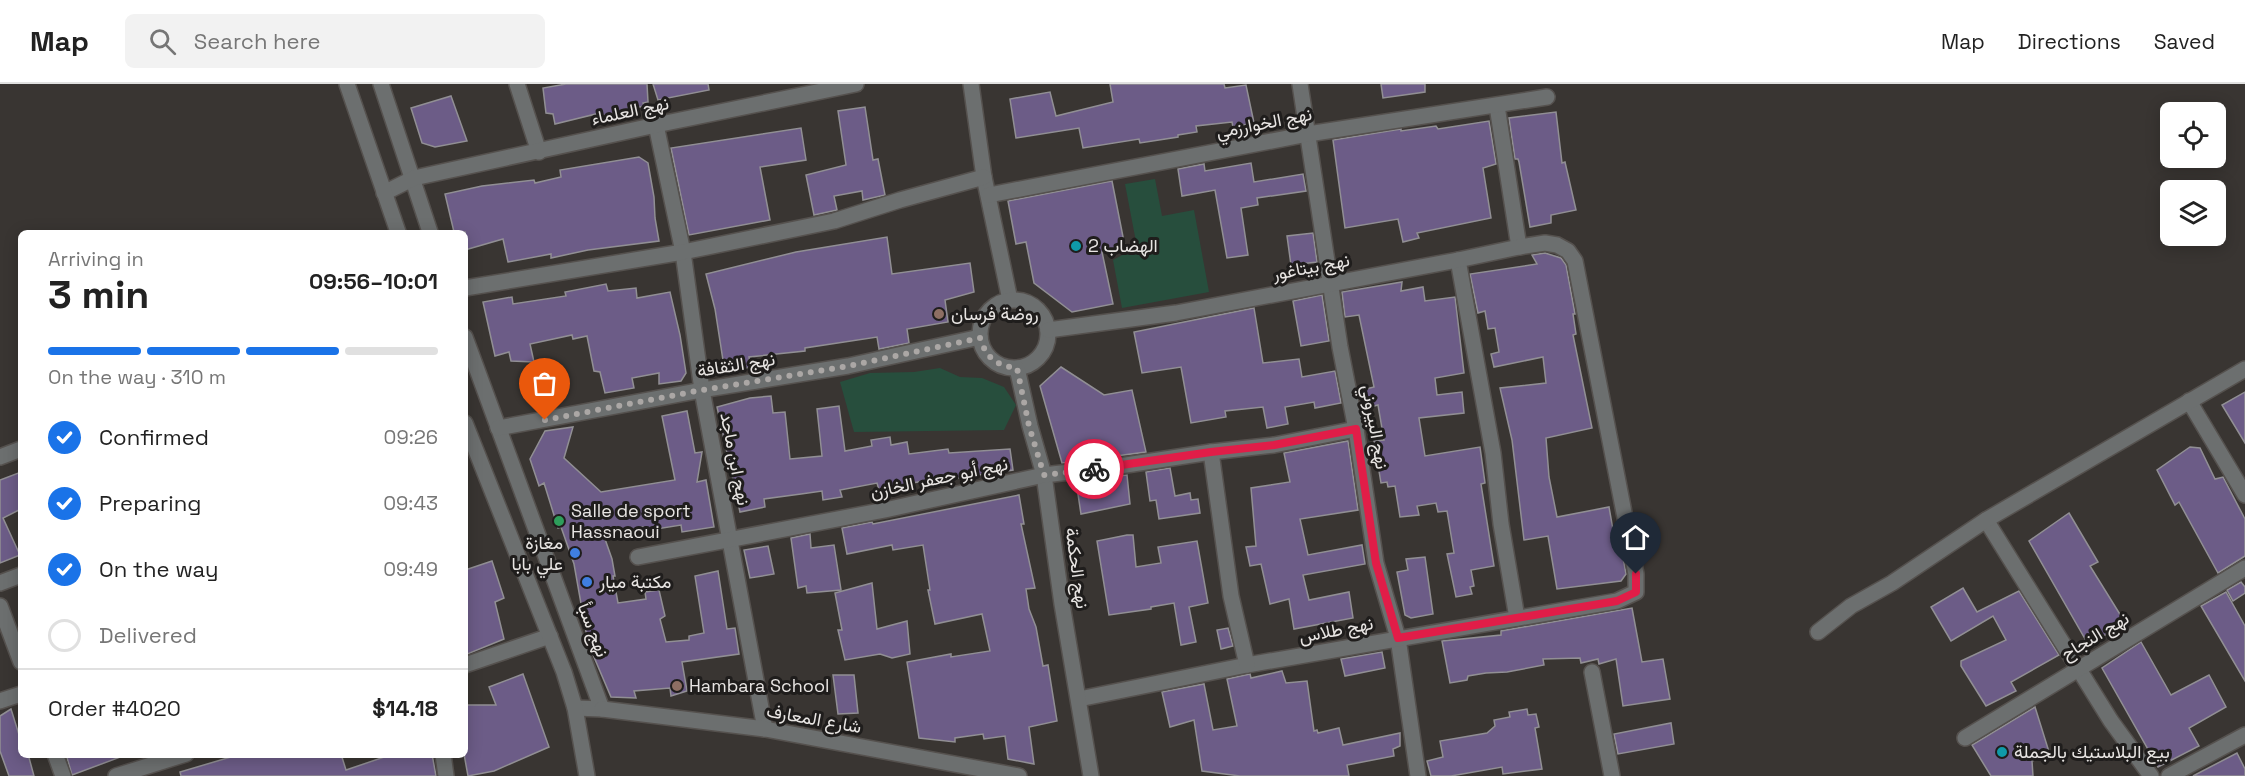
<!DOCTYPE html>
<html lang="en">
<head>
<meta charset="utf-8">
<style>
  body { margin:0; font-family:"Space Grotesk",Vazirmatn,sans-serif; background:#f2f2f2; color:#222; height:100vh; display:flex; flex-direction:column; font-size:22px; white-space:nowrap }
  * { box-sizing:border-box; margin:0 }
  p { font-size:20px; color:#767676 }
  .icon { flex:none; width:33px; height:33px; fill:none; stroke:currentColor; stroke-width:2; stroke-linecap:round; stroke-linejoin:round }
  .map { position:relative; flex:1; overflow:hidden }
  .sheet { position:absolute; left:18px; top:146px; width:450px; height:528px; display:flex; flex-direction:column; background:#fff; border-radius:9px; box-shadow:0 3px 15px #0003 }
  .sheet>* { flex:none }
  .buttons { position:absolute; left:2160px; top:18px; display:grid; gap:12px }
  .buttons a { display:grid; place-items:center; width:66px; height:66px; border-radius:9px; background:#fff; box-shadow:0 3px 15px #0003; font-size:30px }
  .pin { position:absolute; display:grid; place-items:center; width:51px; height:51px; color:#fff; margin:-62px -26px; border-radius:50% 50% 50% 0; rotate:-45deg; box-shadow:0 0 6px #0007 }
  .pin .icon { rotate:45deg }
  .courier { position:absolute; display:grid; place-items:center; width:60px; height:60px; margin:-30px; border:4px solid #e11d48; border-radius:50%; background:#fff; color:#222; box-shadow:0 2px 8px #0007 }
  .headline em { font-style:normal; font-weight:800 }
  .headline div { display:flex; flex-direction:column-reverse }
  .headline { display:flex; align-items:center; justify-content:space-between; height:102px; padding:0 30px }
  h1 { font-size:39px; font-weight:800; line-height:45px }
  .bar { display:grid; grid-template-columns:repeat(4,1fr); gap:9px 6px; align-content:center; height:72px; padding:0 30px }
  .bar i { height:8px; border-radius:4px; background:#e0e0e0 }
  .bar .current { background:#1a73e8 }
  .bar p { grid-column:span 4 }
  .line { display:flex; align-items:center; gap:15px; padding:0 30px; border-top:2px solid #e0e0e0 }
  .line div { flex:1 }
  ol { padding:0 30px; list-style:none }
  li { display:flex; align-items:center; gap:18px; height:66px }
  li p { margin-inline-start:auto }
  li .icon { padding:6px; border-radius:50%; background:#1a73e8; color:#fff; stroke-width:4 }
  li:last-child { color:#767676 }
  li i { width:33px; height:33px; border:3px solid #e0e0e0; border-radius:50% }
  header { display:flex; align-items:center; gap:36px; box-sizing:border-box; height:84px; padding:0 30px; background:#fff; border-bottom:2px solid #e0e0e0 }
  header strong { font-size:28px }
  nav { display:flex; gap:33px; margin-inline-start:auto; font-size:21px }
  .search { width:420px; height:54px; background:#f2f2f2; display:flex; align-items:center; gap:15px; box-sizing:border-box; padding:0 21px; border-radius:9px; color:#767676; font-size:22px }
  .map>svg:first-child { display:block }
</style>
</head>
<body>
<header>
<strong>Map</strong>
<div class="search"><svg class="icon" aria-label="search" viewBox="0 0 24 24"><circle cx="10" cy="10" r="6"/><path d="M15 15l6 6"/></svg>Search here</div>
<nav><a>Map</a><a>Directions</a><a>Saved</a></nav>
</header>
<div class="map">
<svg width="2245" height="692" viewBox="0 0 2245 692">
  <rect width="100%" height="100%" fill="#393532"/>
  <g fill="#274e3d">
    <path d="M 1155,95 L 1162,132 L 1194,126 L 1209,208 L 1122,224 L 1113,176 L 1137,163 L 1125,100 Z"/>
    <path d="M 940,284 L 960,293 L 982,294 L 1004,303 L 1016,321 L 1004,346 L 854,348 L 840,298 L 870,289 L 914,288 Z"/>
  </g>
  <g fill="#6c5c87" stroke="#918f94" stroke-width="1.5">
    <path d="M 566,0 L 647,0 L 648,18 L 643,19 L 644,22 L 597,33 L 596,30 L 555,40 L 553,30 L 546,29 L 543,4 Z"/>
    <path d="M 653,0 L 708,0 L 709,6 L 658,16 Z"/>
    <path d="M 1110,0 L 1224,0 L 1225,4 L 1246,1 L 1254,39 L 1233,43 L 1232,38 L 1196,42 L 1197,48 L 1178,51 L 1178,53 L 1140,59 L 1139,55 L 1083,64 L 1079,44 L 1016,54 L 1010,15 L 1050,8 L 1056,32 L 1113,18 Z"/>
    <path d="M 1381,0 L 1425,0 L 1425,8 L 1383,14 Z"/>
    <path d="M 451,12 L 467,57 L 435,63 L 422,59 L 411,24 Z"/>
    <path d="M 865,23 L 873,76 L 878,75 L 885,111 L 863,116 L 862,107 L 834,112 L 837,126 L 814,131 L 806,91 L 846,81 L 838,27 Z"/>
    <path d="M 1556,28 L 1562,79 L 1565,78 L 1576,126 L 1551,131 L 1551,139 L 1530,143 L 1519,78 L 1518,75 L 1515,75 L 1509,34 Z"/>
    <path d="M 1489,37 L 1496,80 L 1483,84 L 1491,134 L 1417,149 L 1419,154 L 1403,158 L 1398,135 L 1345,144 L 1333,56 L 1401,45 L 1401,47 L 1436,42 L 1438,45 Z"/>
    <path d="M 801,44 L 806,76 L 760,83 L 770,136 L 689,151 L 671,64 Z"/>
    <path d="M 639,73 L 648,79 L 654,113 L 655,134 L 659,157 L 588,166 L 551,174 L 551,170 L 508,178 L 503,155 L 465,166 L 465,148 L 454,148 L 445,110 L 482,102 L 534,96 L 535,99 L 561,93 L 560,86 Z"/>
    <path d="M 1251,79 L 1254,98 L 1303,90 L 1306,107 L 1257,114 L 1258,121 L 1241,124 L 1248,171 L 1227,174 L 1215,106 L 1182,112 L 1178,85 L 1204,80 L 1205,87 Z"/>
    <path d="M 1112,97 L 1125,163 L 1102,168 L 1113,220 L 1072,228 L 1034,199 L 1026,158 L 1016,160 L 1008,117 Z"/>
    <path d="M 1313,149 L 1317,178 L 1291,181 L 1287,152 Z"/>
    <path d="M 887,153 L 892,190 L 970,179 L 974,208 L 945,216 L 948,238 L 907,245 L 909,259 L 879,265 L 877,253 L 805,264 L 805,267 L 749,273 L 751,283 L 725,289 L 715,225 L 706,190 L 796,168 Z"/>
    <path d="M 1545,169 L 1561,174 L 1566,181 L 1575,230 L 1573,230 L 1576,250 L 1573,251 L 1592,344 L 1546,354 L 1549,393 L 1557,433 L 1609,423 L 1615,457 L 1620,457 L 1626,490 L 1621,497 L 1557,505 L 1548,452 L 1524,456 L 1512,356 L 1500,304 L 1546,299 L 1543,273 L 1494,283 L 1491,270 L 1499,268 L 1495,244 L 1488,245 L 1485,227 L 1478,229 L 1470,190 L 1537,180 L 1532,171 Z"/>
    <path d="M 1402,198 L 1401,207 L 1423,203 L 1425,217 L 1455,213 L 1464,289 L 1435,294 L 1437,311 L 1462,308 L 1464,329 L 1419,334 L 1425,372 L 1480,363 L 1485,399 L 1481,400 L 1494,482 L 1471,486 L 1474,502 L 1470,503 L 1472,510 L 1456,513 L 1447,470 L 1454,469 L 1447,427 L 1438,428 L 1436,419 L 1417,422 L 1419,431 L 1400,433 L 1395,402 L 1388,403 L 1387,398 L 1381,399 L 1374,357 L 1384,356 L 1378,321 L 1367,324 L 1362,306 L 1374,303 L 1359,231 L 1345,233 L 1342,208 Z"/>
    <path d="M 606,200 L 608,207 L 636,204 L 637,214 L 670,208 L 680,251 L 686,289 L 681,297 L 659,300 L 659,289 L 632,294 L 634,304 L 605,309 L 600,288 L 594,287 L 587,252 L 573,255 L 572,251 L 530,260 L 534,278 L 511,277 L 509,268 L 495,272 L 483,218 L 512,213 L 513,220 L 566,212 L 565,208 Z"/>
    <path d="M 1322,211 L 1329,257 L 1301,262 L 1293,217 Z"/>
    <path d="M 1254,224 L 1263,279 L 1299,275 L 1302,293 L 1335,287 L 1341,319 L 1315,324 L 1314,318 L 1285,323 L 1288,340 L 1267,344 L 1263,323 L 1225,327 L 1226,333 L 1191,339 L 1181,283 L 1142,289 L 1134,248 Z"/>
    <path d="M 1061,283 L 1104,311 L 1132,306 L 1146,368 L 1062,379 L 1040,302 Z"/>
    <path d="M 2245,308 L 2245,359 L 2222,321 Z"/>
    <path d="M 771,312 L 773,329 L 785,328 L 790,375 L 822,372 L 817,325 L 839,322 L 845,367 L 872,362 L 871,356 L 890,353 L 891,361 L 907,358 L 909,370 L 948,365 L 949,369 L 1010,365 L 1013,386 L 923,399 L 923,397 L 879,406 L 877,399 L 840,406 L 842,413 L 823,416 L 822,407 L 801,410 L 764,415 L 765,423 L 740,428 L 717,323 L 750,314 Z"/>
    <path d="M 687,327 L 695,369 L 702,368 L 697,398 L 706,396 L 714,443 L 682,448 L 681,441 L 644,447 L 643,443 L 616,449 L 605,455 L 612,475 L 615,492 L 613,492 L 618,519 L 646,515 L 645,508 L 659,506 L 665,532 L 660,535 L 666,558 L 689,556 L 689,552 L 704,549 L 695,492 L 718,487 L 727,545 L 735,544 L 739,570 L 682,578 L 687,607 L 671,612 L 670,604 L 634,607 L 636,614 L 611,613 L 588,559 L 574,480 L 561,443 L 558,444 L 544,399 L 539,402 L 530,375 L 545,347 L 573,343 L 564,374 L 601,408 L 675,396 L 662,332 Z"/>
    <path d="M 1348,357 L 1358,426 L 1300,435 L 1308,471 L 1362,461 L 1365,480 L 1303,491 L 1309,516 L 1349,508 L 1353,534 L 1294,545 L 1289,515 L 1270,520 L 1261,480 L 1250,482 L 1246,463 L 1256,462 L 1251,404 L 1290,398 L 1284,369 Z"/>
    <path d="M 2190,363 L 2200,364 L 2215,395 L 2223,393 L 2245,435 L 2245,472 L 2218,489 L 2179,418 L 2175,421 L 2157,386 Z"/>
    <path d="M 1170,384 L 1175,412 L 1190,409 L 1191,416 L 1198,415 L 1200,429 L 1159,435 L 1156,416 L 1150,417 L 1146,388 Z"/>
    <path d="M 21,388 L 21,425 L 3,434 L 20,471 L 0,479 L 0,396 Z"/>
    <path d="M 1127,391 L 1130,420 L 1081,430 L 1076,397 Z"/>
    <path d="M 1019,411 L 1024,440 L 1021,440 L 1035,504 L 1026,505 L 1029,525 L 1036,543 L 1043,582 L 1048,581 L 1057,637 L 1029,643 L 1034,680 L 1008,675 L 1005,652 L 984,655 L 983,650 L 955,654 L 955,658 L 919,654 L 907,578 L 951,570 L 951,573 L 990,567 L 982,530 L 935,540 L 928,506 L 930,506 L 923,461 L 893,466 L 892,461 L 847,470 L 842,444 L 872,438 L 873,440 Z"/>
    <path d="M 2069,429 L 2098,478 L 2090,482 L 2126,540 L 2088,560 L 2029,457 Z"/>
    <path d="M 810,450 L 811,464 L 834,461 L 841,506 L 807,509 L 806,502 L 798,504 L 791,454 Z"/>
    <path d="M 1127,451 L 1133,451 L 1136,483 L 1161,479 L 1158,463 L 1197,457 L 1208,519 L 1189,523 L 1196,558 L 1181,561 L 1174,519 L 1151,523 L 1151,525 L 1109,531 L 1097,457 Z"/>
    <path d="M 768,462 L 774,490 L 750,494 L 744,466 Z"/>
    <path d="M 1425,473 L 1433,530 L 1411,534 L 1405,531 L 1397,488 L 1408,486 L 1406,475 Z"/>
    <path d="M 492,477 L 504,514 L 495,518 L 504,555 L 465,571 L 465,486 Z"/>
    <path d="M 2241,498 L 2245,503 L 2245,509 L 2233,517 L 2227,506 Z"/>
    <path d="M 872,499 L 877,545 L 907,537 L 910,570 L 892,574 L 880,570 L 845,576 L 838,546 L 842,546 L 835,509 Z"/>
    <path d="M 1963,504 L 1977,528 L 2019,507 L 2059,571 L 2011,598 L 2016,607 L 1986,622 L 1961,582 L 1961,577 L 2006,556 L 1993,532 L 1951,557 L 1931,523 Z"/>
    <path d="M 2226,508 L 2245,542 L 2245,597 L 2201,522 Z"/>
    <path d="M 1632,524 L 1642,578 L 1663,575 L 1670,615 L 1623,622 L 1616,575 L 1599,580 L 1598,575 L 1581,579 L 1580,574 L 1543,575 L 1544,581 L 1507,588 L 1486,589 L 1468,592 L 1467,596 L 1450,599 L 1442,557 L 1501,551 L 1501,547 Z"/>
    <path d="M 1228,544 L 1233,562 L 1221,565 L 1217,546 Z"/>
    <path d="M 2141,558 L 2171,611 L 2209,591 L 2226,623 L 2189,644 L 2199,662 L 2158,683 L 2102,584 Z"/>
    <path d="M 1382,568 L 1385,584 L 1345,592 L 1341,575 Z"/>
    <path d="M 1282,587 L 1286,599 L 1307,597 L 1314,647 L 1317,646 L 1318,649 L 1339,644 L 1343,661 L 1400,649 L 1400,662 L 1393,665 L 1394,672 L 1347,681 L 1349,692 L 1240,692 L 1202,687 L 1194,636 L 1170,643 L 1162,608 L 1204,600 L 1213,646 L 1237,642 L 1227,595 L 1250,590 L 1251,594 Z"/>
    <path d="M 523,590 L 549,663 L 494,687 L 468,692 L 464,670 L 465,621 L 496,621 L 489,603 Z"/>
    <path d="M 833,591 L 854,591 L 858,629 L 838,630 Z"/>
    <path d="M 2035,623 L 2050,671 L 2032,677 L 2033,692 L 1991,692 L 1972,661 Z"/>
    <path d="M 11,625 L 21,657 L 21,670 L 28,670 L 34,692 L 9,692 L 0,667 L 0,632 Z"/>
    <path d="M 1527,625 L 1528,631 L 1536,630 L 1539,643 L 1535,644 L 1542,685 L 1503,690 L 1502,683 L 1451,692 L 1431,692 L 1427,677 L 1443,673 L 1440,657 L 1487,649 L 1495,642 L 1494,636 L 1510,633 L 1509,628 Z"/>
    <path d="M 1671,639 L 1674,660 L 1618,670 L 1614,650 Z"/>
    <path d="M 2237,669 L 2245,685 L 2245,692 L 2193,692 Z"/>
    <path d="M 66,670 L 123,670 L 123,672 L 72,691 Z"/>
    <path d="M 241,670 L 341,670 L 346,686 L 393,670 L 432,670 L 436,692 L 181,692 L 180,688 Z"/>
  </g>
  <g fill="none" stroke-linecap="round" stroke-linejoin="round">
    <g stroke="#55514e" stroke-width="18">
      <g id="minor">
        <path d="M 381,0 L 430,148"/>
        <path d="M 517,0 L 539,68"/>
        <path d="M 971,0 L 984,93 L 1010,216"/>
        <path d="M 1300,0 L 1340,263 L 1356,345 L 1376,479 L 1398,554 L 1418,692"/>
        <path d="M 1497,22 L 1519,163"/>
        <path d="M 656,41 L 683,168 L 702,306 L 765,645"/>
        <path d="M 384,109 L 414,94 L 656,41 L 856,0"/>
        <path d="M 989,111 L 1308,50 L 1547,13"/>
        <path d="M 1458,176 L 1493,369 L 1501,440 L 1517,534"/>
        <path d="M 465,204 L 683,168 L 834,137 L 900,116 L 984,93"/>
        <circle cx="1014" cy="250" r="34"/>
        <path d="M 1048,246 L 1176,229 L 1458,176 L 1519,163 L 1545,159 L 1557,161 L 1568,167 L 1575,177 L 1636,490 L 1636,508 L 1617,517 L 1247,581 L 1079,615"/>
        <path d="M 465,253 L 602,625 L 575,624"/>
        <path d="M 1017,284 L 1030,342 L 1044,391 L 1062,520 L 1091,692"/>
        <path d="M 2189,317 L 2245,411"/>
        <path d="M 498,344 L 702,306 L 848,282 L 980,253"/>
        <path d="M 1211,368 L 1231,512 L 1247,581"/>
        <path d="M 0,373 L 21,365"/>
        <path d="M 1986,436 L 2111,637 L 2151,692"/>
        <path d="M 638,473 L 885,426 L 1044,391 L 1113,383 L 1211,368 L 1274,361 L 1356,345"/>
        <path d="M 0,499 L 21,491"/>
        <path d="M 0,522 L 21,578"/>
        <path d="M 1818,548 L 1851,522 L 1892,499 L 1986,436 L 2245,285"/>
        <path d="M 465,581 L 550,552"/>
        <path d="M 1592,588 L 1612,692"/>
        <path d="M 0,617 L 21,610"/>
        <path d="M 602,625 L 765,645 L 1019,692"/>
        <path d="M 1965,654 L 2245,484"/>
        <path d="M 55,670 L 63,692"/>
        <path d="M 443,670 L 446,692"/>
        <path d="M 116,692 L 186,670"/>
        <path d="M 2169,692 L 2245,651"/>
      </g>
    </g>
    <g stroke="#55514e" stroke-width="18">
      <g id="tertiary">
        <path d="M 347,0 L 398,148"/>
        <path d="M 465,339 L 564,588 L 575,624 L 587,692"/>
      </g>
    </g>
    <use href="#minor" stroke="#6c6f6f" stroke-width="15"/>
    <use href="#tertiary" stroke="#6c6f6f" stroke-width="15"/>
  </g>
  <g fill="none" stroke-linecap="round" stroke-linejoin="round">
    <path stroke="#aba7a5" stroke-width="6" stroke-dasharray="0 10.8" d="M 545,336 L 702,306 L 848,282 L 980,254 C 986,273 996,282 1017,284 L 1029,342 L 1044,391 L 1094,385"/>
    <path stroke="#e11d48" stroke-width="8" d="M 1094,385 L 1211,368 L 1274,361 L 1356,345 L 1376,479 L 1398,554 L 1617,517 L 1636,508 L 1636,490"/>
  </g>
  <g fill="#0f9aa8" stroke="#1f1d1c" stroke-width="2">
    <circle cx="1076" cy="162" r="6"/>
    <circle cx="2002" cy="668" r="6"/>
  </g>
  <g fill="#8d6e63" stroke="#1f1d1c" stroke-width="2">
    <circle cx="939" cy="230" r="6"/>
    <circle cx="677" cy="602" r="6"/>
  </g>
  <circle fill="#2e9e5b" stroke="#1f1d1c" stroke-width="2" cx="559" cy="437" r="6"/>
  <g fill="#3f7fe0" stroke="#1f1d1c" stroke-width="2">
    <circle cx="575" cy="469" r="6"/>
    <circle cx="587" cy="498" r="6"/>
  </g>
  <g text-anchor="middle" stroke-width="6" stroke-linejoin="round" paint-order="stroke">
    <g font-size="18" fill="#e8e5e3" stroke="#1f1d1c">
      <text transform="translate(630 27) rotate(-12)" y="6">نهج العلماء</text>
      <text transform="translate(1264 39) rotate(-11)" y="6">نهج الخوارزمي</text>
      <text transform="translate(1311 183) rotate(-11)" y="6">نهج بيتاغور</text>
      <text transform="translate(736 281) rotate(-9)" y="6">نهج الثقافة</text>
      <text transform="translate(1375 343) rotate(80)" y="6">نهج البيروني</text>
      <text transform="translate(735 375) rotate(79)" y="6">نهج ابن ماجد</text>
      <text transform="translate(939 394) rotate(-12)" y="6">نهج أبو جعفر الخازن</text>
      <text transform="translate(1077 484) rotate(82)" y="6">نهج الحكمة</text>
      <text transform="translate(593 546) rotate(69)" y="6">نهج سبأ</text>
      <text transform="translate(1336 546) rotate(-11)" y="6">نهج طلاس</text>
      <text transform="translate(2095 552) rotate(-31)" y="6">نهج النجاح</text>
      <text transform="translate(814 635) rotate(10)" y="6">شارع المعارف</text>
    </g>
    <g font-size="18" fill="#e8e5e3" stroke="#1f1d1c" text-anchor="start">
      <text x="1088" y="168">الهضاب 2</text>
      <text x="951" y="236">روضة فرسان</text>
      <text x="571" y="433">Salle de sport<tspan x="571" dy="21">Hassnaoui</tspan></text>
      <text x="563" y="465" text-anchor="end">مغازة<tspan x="563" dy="21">علي بابا</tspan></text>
      <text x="599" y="504">مكتبة ميار</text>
      <text x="689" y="608">Hambara School</text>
      <text x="2014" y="674">بيع البلاستيك بالجملة</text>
    </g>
  </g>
</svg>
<div class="buttons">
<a><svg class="icon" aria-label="locate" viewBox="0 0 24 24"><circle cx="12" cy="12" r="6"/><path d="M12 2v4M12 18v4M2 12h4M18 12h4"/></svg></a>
<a><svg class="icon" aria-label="layers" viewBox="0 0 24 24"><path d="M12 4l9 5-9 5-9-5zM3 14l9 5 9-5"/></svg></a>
</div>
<div class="pin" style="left:545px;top:336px;background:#ea580c"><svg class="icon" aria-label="bag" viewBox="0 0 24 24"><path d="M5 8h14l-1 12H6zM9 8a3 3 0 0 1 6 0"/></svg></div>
<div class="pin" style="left:1636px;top:490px;background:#1f2937"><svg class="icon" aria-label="home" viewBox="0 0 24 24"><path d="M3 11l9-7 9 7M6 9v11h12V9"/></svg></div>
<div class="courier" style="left:1094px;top:385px"><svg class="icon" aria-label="bike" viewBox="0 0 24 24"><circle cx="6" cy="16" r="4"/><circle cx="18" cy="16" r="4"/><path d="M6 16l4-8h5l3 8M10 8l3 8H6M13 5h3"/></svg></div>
<section class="sheet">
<div class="headline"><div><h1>3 min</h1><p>Arriving in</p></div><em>09:56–10:01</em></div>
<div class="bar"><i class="current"></i><i class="current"></i><i class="current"></i><i></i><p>On the way · 310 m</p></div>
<ol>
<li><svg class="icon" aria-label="check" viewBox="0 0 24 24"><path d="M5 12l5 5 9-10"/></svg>Confirmed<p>09:26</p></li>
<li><svg class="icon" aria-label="check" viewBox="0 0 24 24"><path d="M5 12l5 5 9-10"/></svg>Preparing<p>09:43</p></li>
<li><svg class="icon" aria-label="check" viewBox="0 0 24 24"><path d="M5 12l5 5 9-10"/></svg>On the way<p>09:49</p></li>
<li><i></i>Delivered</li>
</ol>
<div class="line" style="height:78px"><div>Order #4020</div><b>$14.18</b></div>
</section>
</div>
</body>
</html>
